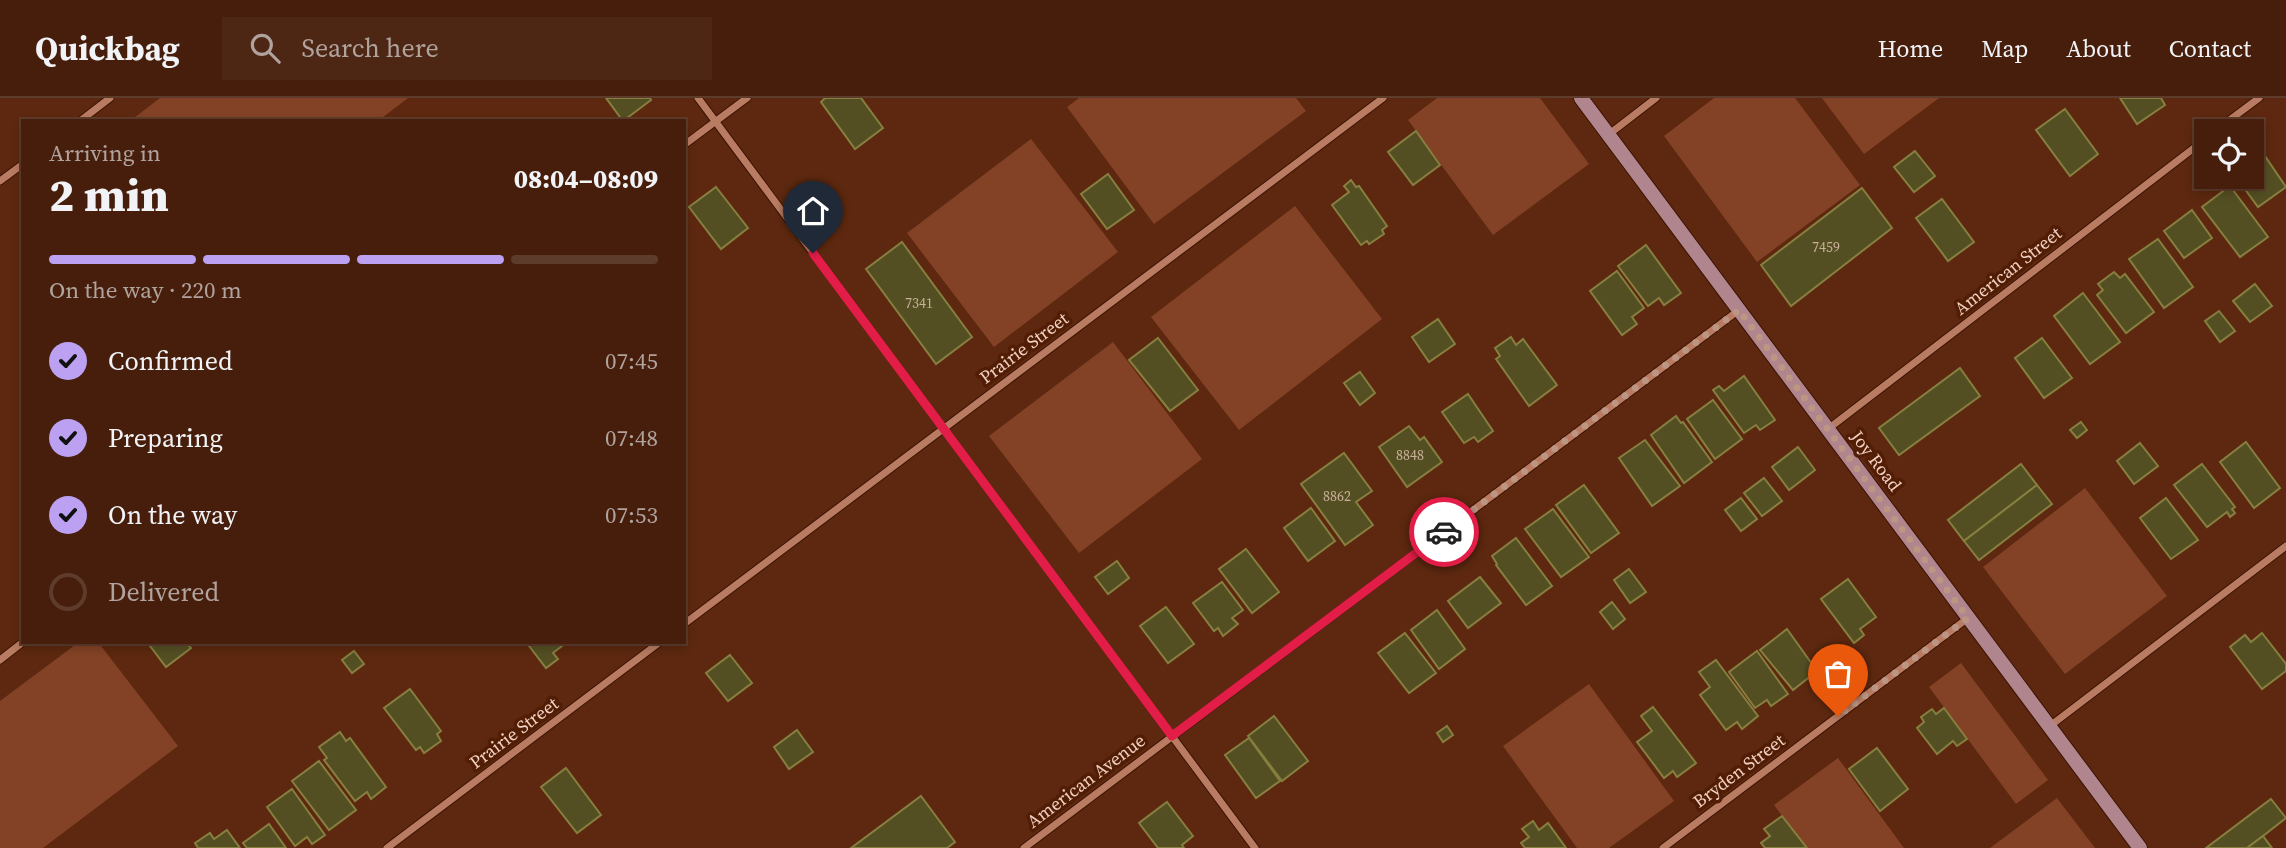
<!DOCTYPE html>
<html lang="en">
<head>
<meta charset="utf-8">
<style>
  body { margin:0; font-family:"Source Serif 4",serif; background:#4d2714; color:#f1f3f6; height:100vh; display:flex; flex-direction:column; font-size:26px; white-space:nowrap }
  * { box-sizing:border-box; margin:0 }
  p { font-size:23px; color:#b0a29d }
  .icon { flex:none; width:38px; height:38px; fill:none; stroke:currentColor; stroke-width:2; stroke-linecap:round; stroke-linejoin:round }
  .map { position:relative; flex:1; overflow:hidden }
  .side { position:absolute; left:21px; top:21px; width:665px; height:525px; display:flex; flex-direction:column; background:#461e0b; border-radius:0px; box-shadow:0 4px 10px #0003,0 0 0 2px #5e3c2c }
  .side>* { flex:none }
  .buttons { position:absolute; left:2194px; top:21px; display:grid; gap:14px }
  .buttons a { display:grid; place-items:center; width:70px; height:70px; border-radius:0px; background:#461e0b; box-shadow:0 4px 10px #0003,0 0 0 2px #5e3c2c; font-size:35px }
  .pin { position:absolute; display:grid; place-items:center; width:60px; height:60px; color:#fff; margin:-72px -30px; border-radius:50% 50% 50% 0; rotate:-45deg; box-shadow:0 0 7px #0007 }
  .pin .icon { rotate:45deg }
  .courier { position:absolute; display:grid; place-items:center; width:70px; height:70px; margin:-35px; border:5px solid #e11d48; border-radius:50%; background:#fff; color:#222; box-shadow:0 2px 9px #0007 }
  .head em { font-style:normal; font-weight:800 }
  .head div { display:flex; flex-direction:column-reverse }
  .head { display:flex; align-items:center; justify-content:space-between; height:119px; padding:0 28px }
  h1 { font-size:46px; font-weight:800; line-height:52px }
  .bar { display:grid; grid-template-columns:repeat(4,1fr); gap:10px 7px; align-content:center; height:84px; padding:0 28px }
  .bar i { height:9px; border-radius:5px; background:#5e3c2c }
  .bar .current { background:#bca0f2 }
  .bar p { grid-column:span 4 }
  ol { padding:0 28px; list-style:none }
  li { display:flex; align-items:center; gap:21px; height:77px }
  li p { margin-inline-start:auto }
  li .icon { padding:7px; border-radius:50%; background:#bca0f2; color:#111; stroke-width:4 }
  li:last-child { color:#b0a29d }
  li i { width:38px; height:38px; border:4px solid #5e3c2c; border-radius:50% }
  header { display:flex; align-items:center; gap:42px; box-sizing:border-box; height:98px; padding:0 35px; background:#461e0b; border-bottom:2px solid #5e3c2c }
  header strong { font-size:33px }
  nav { display:flex; gap:38px; margin-inline-start:auto; font-size:24px }
  .search { width:490px; height:63px; background:#4d2714; display:flex; align-items:center; gap:18px; box-sizing:border-box; padding:0 24px; border-radius:0px; color:#b0a29d; font-size:26px }
  .map>svg:first-child { display:block }
</style>
</head>
<body>
<header>
<strong>Quickbag</strong>
<div class="search"><svg class="icon" aria-label="search" viewBox="0 0 24 24"><circle cx="10" cy="10" r="6"/><path d="M15 15l6 6"/></svg>Search here</div>
<nav><a>Home</a><a>Map</a><a>About</a><a>Contact</a></nav>
</header>
<div class="map">
<svg width="2286" height="750" viewBox="0 0 2286 750">
  <rect width="100%" height="100%" fill="#5d280f"/>
  <g fill="#834225">
    <path d="M 160,0 L 408,0 L 378,23 L 130,23 Z"/>
    <path d="M 1079,0 L 1296,0 L 1306,13 L 1154,126 L 1067,9 Z"/>
    <path d="M 1437,0 L 1540,0 L 1589,66 L 1493,137 L 1408,22 Z"/>
    <path d="M 1714,0 L 1795,0 L 1860,87 L 1757,164 L 1664,38 Z"/>
    <path d="M 1822,0 L 1939,0 L 1864,56 Z"/>
    <path d="M 1031,41 L 1118,154 L 994,249 L 907,135 Z"/>
    <path d="M 1295,108 L 1382,221 L 1239,332 L 1151,219 Z"/>
    <path d="M 1113,244 L 1202,361 L 1079,455 L 989,338 Z"/>
    <path d="M 2085,390 L 2167,498 L 2065,576 L 1983,469 Z"/>
    <path d="M 79,544 L 98,544 L 178,648 L 43,750 L 0,750 L 0,603 Z"/>
    <path d="M 1961,565 L 2048,682 L 2016,706 L 1929,589 Z"/>
    <path d="M 1589,586 L 1674,703 L 1609,750 L 1577,750 L 1503,648 Z"/>
    <path d="M 1838,660 L 1904,750 L 1806,750 L 1774,707 Z"/>
    <path d="M 2057,700 L 2095,750 L 1990,750 Z"/>
  </g>
  <g fill="#544f23" stroke="#867f3f" stroke-width="2">
    <path d="M 606,0 L 650,0 L 651,2 L 623,23 Z"/>
    <path d="M 825,0 L 861,0 L 883,30 L 855,51 L 821,4 Z"/>
    <path d="M 2120,0 L 2161,0 L 2165,7 L 2137,26 Z"/>
    <path d="M 2065,11 L 2098,56 L 2070,78 L 2036,32 Z"/>
    <path d="M 1416,33 L 1440,67 L 1413,87 L 1388,54 Z"/>
    <path d="M 1915,53 L 1935,78 L 1914,94 L 1894,69 Z"/>
    <path d="M 2265,58 L 2286,89 L 2258,109 L 2236,79 L 2252,79 L 2252,67 Z"/>
    <path d="M 1108,76 L 1134,112 L 1107,131 L 1081,96 Z"/>
    <path d="M 1351,82 L 1356,89 L 1359,88 L 1387,128 L 1382,132 L 1384,136 L 1369,146 L 1367,143 L 1361,147 L 1332,107 L 1349,94 L 1344,88 Z"/>
    <path d="M 2230,88 L 2268,139 L 2240,159 L 2202,109 Z"/>
    <path d="M 716,89 L 748,130 L 721,151 L 689,109 Z"/>
    <path d="M 1862,90 L 1892,130 L 1791,208 L 1761,167 Z"/>
    <path d="M 1942,101 L 1974,144 L 1948,163 L 1916,120 Z"/>
    <path d="M 2192,112 L 2212,140 L 2184,160 L 2164,133 Z"/>
    <path d="M 2158,141 L 2193,189 L 2164,210 L 2129,161 Z"/>
    <path d="M 902,144 L 972,239 L 936,266 L 866,171 Z"/>
    <path d="M 1646,147 L 1681,195 L 1664,207 L 1659,200 L 1648,208 L 1618,168 Z"/>
    <path d="M 1617,173 L 1644,210 L 1632,219 L 1637,226 L 1622,237 L 1590,193 Z"/>
    <path d="M 2114,174 L 2120,180 L 2125,176 L 2154,214 L 2126,235 L 2097,197 L 2103,192 L 2098,186 Z"/>
    <path d="M 2255,186 L 2272,208 L 2250,224 L 2233,203 Z"/>
    <path d="M 2083,195 L 2120,244 L 2090,266 L 2054,218 Z"/>
    <path d="M 2219,213 L 2235,233 L 2220,244 L 2205,223 Z"/>
    <path d="M 1438,221 L 1455,246 L 1429,264 L 1412,239 Z"/>
    <path d="M 1511,239 L 1516,247 L 1523,241 L 1557,287 L 1529,308 L 1496,261 L 1500,258 L 1495,250 Z"/>
    <path d="M 1158,240 L 1198,292 L 1170,313 L 1129,262 Z"/>
    <path d="M 2042,240 L 2072,280 L 2044,300 L 2015,260 Z"/>
    <path d="M 1960,270 L 1980,298 L 1899,357 L 1879,330 Z"/>
    <path d="M 1360,274 L 1375,295 L 1360,307 L 1344,285 Z"/>
    <path d="M 1744,278 L 1775,322 L 1760,332 L 1756,327 L 1744,335 L 1713,292 L 1719,288 L 1724,293 Z"/>
    <path d="M 1468,296 L 1493,333 L 1478,344 L 1474,339 L 1464,345 L 1442,314 Z"/>
    <path d="M 1713,302 L 1742,341 L 1715,361 L 1687,321 Z"/>
    <path d="M 1676,318 L 1681,325 L 1683,324 L 1712,364 L 1684,385 L 1651,337 Z"/>
    <path d="M 2081,324 L 2087,332 L 2077,340 L 2070,332 Z"/>
    <path d="M 1409,328 L 1420,342 L 1424,339 L 1442,364 L 1407,389 L 1379,349 Z"/>
    <path d="M 1645,342 L 1680,388 L 1652,408 L 1619,360 Z"/>
    <path d="M 2246,344 L 2280,390 L 2254,410 L 2220,364 Z"/>
    <path d="M 2140,345 L 2158,368 L 2134,386 L 2117,363 Z"/>
    <path d="M 1798,349 L 1815,372 L 1789,392 L 1772,369 Z"/>
    <path d="M 1344,355 L 1372,393 L 1356,404 L 1373,427 L 1345,447 L 1301,386 Z"/>
    <path d="M 2021,366 L 2037,387 L 1964,443 L 1948,422 Z"/>
    <path d="M 2202,366 L 2235,409 L 2232,411 L 2235,415 L 2230,419 L 2227,414 L 2207,429 L 2174,387 Z"/>
    <path d="M 1764,380 L 1782,403 L 1762,418 L 1744,395 Z"/>
    <path d="M 1584,387 L 1619,435 L 1591,455 L 1556,407 Z"/>
    <path d="M 2037,387 L 2052,406 L 1979,462 L 1964,443 Z"/>
    <path d="M 1741,400 L 1757,421 L 1741,433 L 1725,412 Z"/>
    <path d="M 2166,400 L 2198,442 L 2171,461 L 2140,420 Z"/>
    <path d="M 1311,410 L 1335,443 L 1308,463 L 1284,430 Z"/>
    <path d="M 1553,411 L 1589,459 L 1561,479 L 1525,431 Z"/>
    <path d="M 1516,440 L 1552,488 L 1526,507 L 1496,467 L 1497,466 L 1492,458 Z"/>
    <path d="M 1246,451 L 1279,494 L 1252,515 L 1219,471 Z"/>
    <path d="M 1117,463 L 1129,480 L 1108,496 L 1095,479 Z"/>
    <path d="M 1629,471 L 1646,494 L 1630,505 L 1614,482 Z"/>
    <path d="M 1480,479 L 1501,505 L 1468,530 L 1448,503 Z"/>
    <path d="M 1848,481 L 1876,519 L 1860,531 L 1864,537 L 1854,545 L 1821,501 Z"/>
    <path d="M 1222,484 L 1243,512 L 1232,520 L 1238,526 L 1223,538 L 1218,530 L 1214,533 L 1193,505 Z"/>
    <path d="M 1612,504 L 1625,521 L 1613,531 L 1600,514 Z"/>
    <path d="M 1166,509 L 1194,546 L 1168,565 L 1140,528 Z"/>
    <path d="M 1437,512 L 1465,551 L 1439,571 L 1411,532 Z"/>
    <path d="M 1787,531 L 1817,573 L 1793,592 L 1760,552 Z"/>
    <path d="M 1405,535 L 1436,575 L 1409,595 L 1378,555 Z"/>
    <path d="M 2262,535 L 2286,566 L 2286,573 L 2262,591 L 2230,549 L 2245,537 L 2251,544 Z"/>
    <path d="M 147,544 L 186,544 L 191,550 L 166,569 Z"/>
    <path d="M 526,544 L 565,544 L 566,545 L 553,555 L 558,561 L 546,570 Z"/>
    <path d="M 354,553 L 364,566 L 352,575 L 342,562 Z"/>
    <path d="M 1757,553 L 1788,596 L 1771,608 L 1767,602 L 1755,610 L 1729,574 Z"/>
    <path d="M 730,557 L 752,585 L 728,603 L 706,575 Z"/>
    <path d="M 1716,562 L 1758,618 L 1742,631 L 1737,624 L 1726,632 L 1700,597 L 1710,589 L 1699,574 Z"/>
    <path d="M 410,591 L 441,633 L 437,636 L 441,643 L 424,655 L 420,649 L 416,652 L 384,610 Z"/>
    <path d="M 1653,609 L 1696,665 L 1677,679 L 1673,673 L 1664,680 L 1637,644 L 1652,633 L 1641,618 Z"/>
    <path d="M 1944,610 L 1967,641 L 1957,648 L 1953,643 L 1937,656 L 1917,630 L 1924,624 L 1921,619 L 1932,611 L 1936,616 Z"/>
    <path d="M 1274,618 L 1308,663 L 1282,683 L 1248,638 Z"/>
    <path d="M 1447,628 L 1453,637 L 1443,644 L 1437,635 Z"/>
    <path d="M 797,632 L 813,654 L 789,671 L 774,649 Z"/>
    <path d="M 340,634 L 346,643 L 350,640 L 386,689 L 371,701 L 367,694 L 355,703 L 324,662 L 327,660 L 319,649 Z"/>
    <path d="M 1249,640 L 1280,683 L 1256,700 L 1225,657 Z"/>
    <path d="M 1877,650 L 1908,691 L 1880,713 L 1849,671 Z"/>
    <path d="M 319,663 L 356,712 L 329,732 L 292,683 Z"/>
    <path d="M 566,670 L 601,717 L 577,735 L 541,689 Z"/>
    <path d="M 292,691 L 325,737 L 312,746 L 307,739 L 295,748 L 267,709 Z"/>
    <path d="M 921,698 L 955,744 L 947,750 L 851,750 Z"/>
    <path d="M 2271,701 L 2286,720 L 2263,738 L 2247,750 L 2206,750 Z"/>
    <path d="M 1167,704 L 1193,738 L 1182,747 L 1184,750 L 1158,750 L 1139,725 Z"/>
    <path d="M 1782,718 L 1807,750 L 1765,750 L 1761,745 L 1770,738 L 1764,731 Z"/>
    <path d="M 1533,723 L 1539,732 L 1548,725 L 1566,750 L 1525,750 L 1521,745 L 1529,739 L 1522,731 Z"/>
    <path d="M 269,726 L 286,750 L 247,750 L 243,745 Z"/>
    <path d="M 227,732 L 240,750 L 198,750 L 195,745 L 210,735 L 214,741 Z"/>
    <path d="M 2263,738 L 2272,750 L 2247,750 Z"/>
  </g>
  <g fill="none" stroke-linecap="round" stroke-linejoin="round">
    <g stroke="#3b1302" stroke-width="9">
      <g id="street">
        <path d="M 698,0 L 1255,750"/>
        <path d="M 80,23 L 110,0"/>
        <path d="M 2215,33 L 2259,0"/>
        <path d="M 1608,37 L 1656,0"/>
        <path d="M 684,47 L 747,0"/>
        <path d="M 0,83 L 23,66"/>
        <path d="M 1828,331 L 2207,40"/>
        <path d="M 684,526 L 1383,0"/>
        <path d="M 0,562 L 23,544"/>
        <path d="M 2050,628 L 2286,448"/>
        <path d="M 387,750 L 660,544"/>
        <path d="M 1024,750 L 1739,212"/>
        <path d="M 1663,750 L 1968,520"/>
      </g>
    </g>
    <g stroke="#3b1302" stroke-width="16">
      <path id="secondary" d="M 1581,0 L 2140,750"/>
    </g>
    <use href="#street" stroke="#b97b62" stroke-width="7"/>
    <use href="#secondary" stroke="#b0858d" stroke-width="14"/>
  </g>
  <g fill="none" stroke-linecap="round" stroke-linejoin="round">
    <path stroke="#bd9583" stroke-width="7" stroke-dasharray="0 12.6" d="M 1444,434 L 1739,212 L 1968,520 L 1838,618"/>
    <path stroke="#e11d48" stroke-width="9" d="M 813,155 L 1172,638 L 1444,434"/>
  </g>
  <g text-anchor="middle" stroke-width="7" stroke-linejoin="round" paint-order="stroke">
    <g font-size="14" fill="#caaf9a">
      <text x="1826" y="154">7459</text>
      <text x="919" y="210">7341</text>
      <text x="1410" y="362">8848</text>
      <text x="1337" y="403">8862</text>
    </g>
    <g font-size="18" fill="#f1cfc1" stroke="#511d04">
      <text transform="translate(2008 173) rotate(-38)" y="6">American Street</text>
      <text transform="translate(1024 250) rotate(-37)" y="6">Prairie Street</text>
      <text transform="translate(1876 363) rotate(53)" y="6">Joy Road</text>
      <text transform="translate(514 635) rotate(-37)" y="6">Prairie Street</text>
      <text transform="translate(1739 673) rotate(-37)" y="6">Bryden Street</text>
      <text transform="translate(1086 683) rotate(-37)" y="6">American Avenue</text>
    </g>
  </g>
</svg>
<div class="buttons">
<a><svg class="icon" aria-label="locate" viewBox="0 0 24 24"><circle cx="12" cy="12" r="6"/><path d="M12 2v4M12 18v4M2 12h4M18 12h4"/></svg></a>
</div>
<div class="pin" style="left:1838px;top:618px;background:#ea580c"><svg class="icon" aria-label="bag" viewBox="0 0 24 24"><path d="M5 8h14l-1 12H6zM9 8a3 3 0 0 1 6 0"/></svg></div>
<div class="pin" style="left:813px;top:155px;background:#1f2937"><svg class="icon" aria-label="home" viewBox="0 0 24 24"><path d="M3 11l9-7 9 7M6 9v11h12V9"/></svg></div>
<div class="courier" style="left:1444px;top:434px"><svg class="icon" aria-label="car" viewBox="0 0 24 24"><path d="M5 17H2v-5l4-1 3-4h7l3 4 3 1v5h-3M9 17h6M6 11h13"/><circle cx="7" cy="17" r="2"/><circle cx="17" cy="17" r="2"/></svg></div>
<section class="side">
<div class="head"><div><h1>2 min</h1><p>Arriving in</p></div><em>08:04–08:09</em></div>
<div class="bar"><i class="current"></i><i class="current"></i><i class="current"></i><i></i><p>On the way · 220 m</p></div>
<ol>
<li><svg class="icon" aria-label="check" viewBox="0 0 24 24"><path d="M5 12l5 5 9-10"/></svg>Confirmed<p>07:45</p></li>
<li><svg class="icon" aria-label="check" viewBox="0 0 24 24"><path d="M5 12l5 5 9-10"/></svg>Preparing<p>07:48</p></li>
<li><svg class="icon" aria-label="check" viewBox="0 0 24 24"><path d="M5 12l5 5 9-10"/></svg>On the way<p>07:53</p></li>
<li><i></i>Delivered</li>
</ol>
</section>
</div>
</body>
</html>
